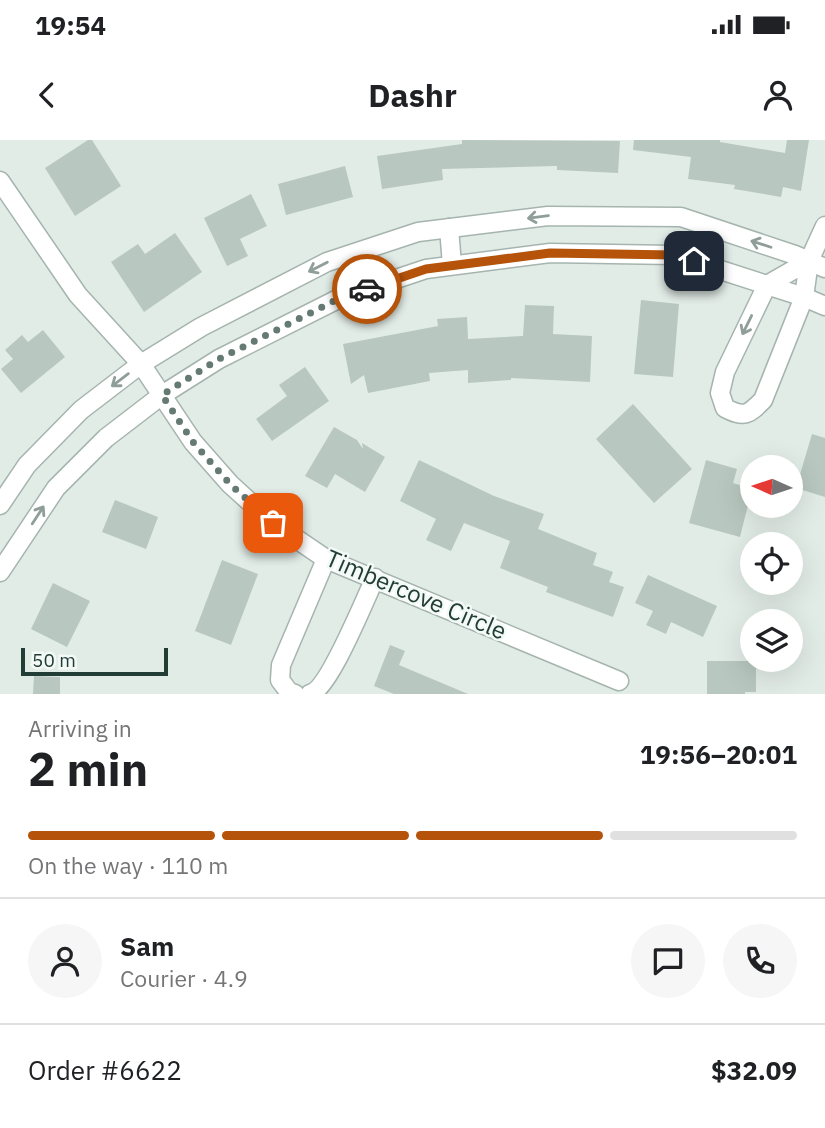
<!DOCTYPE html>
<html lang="en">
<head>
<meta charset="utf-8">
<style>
  body { margin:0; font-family:"IBM Plex Sans",sans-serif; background:#f6f6f6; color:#202124; height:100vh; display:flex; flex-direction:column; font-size:26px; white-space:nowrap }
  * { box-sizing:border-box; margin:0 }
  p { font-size:23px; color:#757577 }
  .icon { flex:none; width:38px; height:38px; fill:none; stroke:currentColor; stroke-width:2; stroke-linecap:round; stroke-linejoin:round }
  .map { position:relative; height:554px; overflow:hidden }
  .panel { display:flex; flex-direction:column; background:#fff; flex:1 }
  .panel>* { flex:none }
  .needle { width:46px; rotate:273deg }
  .controls { position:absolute; left:740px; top:315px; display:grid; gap:14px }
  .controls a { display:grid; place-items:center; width:63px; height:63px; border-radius:50%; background:#fff; box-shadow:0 7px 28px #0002; font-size:35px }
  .scale { position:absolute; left:21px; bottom:18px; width:147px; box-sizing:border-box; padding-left:7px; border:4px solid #223d35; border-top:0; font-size:19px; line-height:24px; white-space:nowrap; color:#223d35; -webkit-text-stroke:5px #f3f9f6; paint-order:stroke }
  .pin { position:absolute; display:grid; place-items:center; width:60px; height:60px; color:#fff; margin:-30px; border-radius:14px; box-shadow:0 4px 10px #0006 }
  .courier { position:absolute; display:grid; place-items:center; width:70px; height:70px; margin:-35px; border:5px solid #b45309; border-radius:50%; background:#fff; color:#222; box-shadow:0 2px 9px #0007 }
  .head em { font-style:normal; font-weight:700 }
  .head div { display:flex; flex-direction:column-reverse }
  .head { display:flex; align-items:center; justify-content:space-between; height:119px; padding:0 28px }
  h1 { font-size:46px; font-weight:700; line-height:52px }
  .bar { display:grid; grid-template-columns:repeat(4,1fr); gap:10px 7px; align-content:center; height:84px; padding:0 28px }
  .bar i { height:9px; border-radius:5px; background:#e0e0e0 }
  .bar .active { background:#b45309 }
  .bar p { grid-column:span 4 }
  .line { display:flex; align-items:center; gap:18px; padding:0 28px; border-top:2px solid #e0e0e0 }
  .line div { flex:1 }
  .round { display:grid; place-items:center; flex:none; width:74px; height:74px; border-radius:37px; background:#f6f6f6 }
  .status { display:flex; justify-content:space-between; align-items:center; height:49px; padding:0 35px; background:#fff; direction:ltr }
  .status svg { height:19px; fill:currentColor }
  header { display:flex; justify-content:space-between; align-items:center; height:91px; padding:0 28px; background:#fff; font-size:32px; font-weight:700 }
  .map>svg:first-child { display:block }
</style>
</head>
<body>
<div class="status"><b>19:54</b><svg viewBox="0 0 49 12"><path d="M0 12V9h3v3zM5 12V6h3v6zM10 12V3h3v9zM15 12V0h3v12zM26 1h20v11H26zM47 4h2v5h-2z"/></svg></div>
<header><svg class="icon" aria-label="back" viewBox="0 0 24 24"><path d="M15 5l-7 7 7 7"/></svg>Dashr<svg class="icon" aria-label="person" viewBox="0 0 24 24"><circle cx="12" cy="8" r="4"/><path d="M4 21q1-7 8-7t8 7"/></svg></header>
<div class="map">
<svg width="825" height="554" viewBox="0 0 825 554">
  <rect width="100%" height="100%" fill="#e2ece7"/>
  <g fill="#b8c7c0">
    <path d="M 88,0 L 92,0 L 121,46 L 75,76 L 45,28 Z"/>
    <path d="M 462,0 L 620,1 L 618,33 L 557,30 L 557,26 L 442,29 L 443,40 L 382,49 L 377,16 L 462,4 Z"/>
    <path d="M 634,0 L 720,0 L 720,2 L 785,13 L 787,0 L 809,0 L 801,51 L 783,47 L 781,57 L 734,49 L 735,45 L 688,39 L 691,17 L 633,10 Z"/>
    <path d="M 345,26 L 353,57 L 286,75 L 278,44 Z"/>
    <path d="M 251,54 L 267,86 L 240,99 L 248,116 L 227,126 L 204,78 Z"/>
    <path d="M 175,93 L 202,132 L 144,172 L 111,122 L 138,104 L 145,114 Z"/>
    <path d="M 641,160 L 679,164 L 673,237 L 634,234 Z"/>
    <path d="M 525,165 L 554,166 L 553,194 L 592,196 L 590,242 L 511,238 L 511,240 L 468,243 L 468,230 L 429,233 L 430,241 L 368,253 L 364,235 L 351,244 L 343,204 L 438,186 L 437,179 L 467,177 L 468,199 L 523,196 Z"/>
    <path d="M 43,190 L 65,217 L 21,253 L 1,229 L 13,219 L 5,210 L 22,195 L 28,202 Z"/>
    <path d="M 305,227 L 329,261 L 272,301 L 256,279 L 287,256 L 279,245 Z"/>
    <path d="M 633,264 L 692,329 L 654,363 L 596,299 Z"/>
    <path d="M 334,287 L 357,300 L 363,309 L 362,303 L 385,317 L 365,352 L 335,334 L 327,348 L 305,336 Z"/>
    <path d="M 812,294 L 825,298 L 825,357 L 796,348 Z"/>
    <path d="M 419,320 L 494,356 L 544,374 L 538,389 L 597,413 L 593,425 L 613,432 L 609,442 L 624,447 L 613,477 L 546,452 L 548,447 L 500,428 L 510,401 L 464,383 L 451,411 L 426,400 L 436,379 L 400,361 Z"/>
    <path d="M 706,320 L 737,329 L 733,343 L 752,349 L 740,397 L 689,383 Z"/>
    <path d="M 115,360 L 158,377 L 146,409 L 102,392 Z"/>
    <path d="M 222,420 L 258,434 L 231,505 L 195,491 Z"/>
    <path d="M 648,435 L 717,466 L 703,497 L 671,482 L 666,494 L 646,485 L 653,471 L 635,463 Z"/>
    <path d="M 53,443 L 90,461 L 67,507 L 31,489 Z"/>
    <path d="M 390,505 L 405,511 L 399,525 L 468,554 L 394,554 L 374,546 Z"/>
    <path d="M 707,521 L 756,521 L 756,552 L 745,552 L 745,554 L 707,554 Z"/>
    <path d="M 34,536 L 60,537 L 60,554 L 33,554 Z"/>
  </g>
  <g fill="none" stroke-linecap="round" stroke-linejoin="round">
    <g stroke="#a5b4ae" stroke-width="21">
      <g id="minor">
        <path d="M 0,41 L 78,155 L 141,224 L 193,302 L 230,344 L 273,383 L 326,419 L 619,541"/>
        <path d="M 449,88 L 452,125"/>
        <path d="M 809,121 L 767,145 L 725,232 L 720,253 L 725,268 C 745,278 748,275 763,260 L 804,157 L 809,121 L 825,86"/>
        <path d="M 0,365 L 27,325 L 81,270 L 141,224 L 201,187 L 327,122 L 418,92 L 548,76 L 681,77 L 795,115 L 825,128"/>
        <path d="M 0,432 L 56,348 L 106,298 L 162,255 L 219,219 L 342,157 L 426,129 L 550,113 L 674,115 L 804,157 L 825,166"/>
        <path d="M 295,554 L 289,552 L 280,540 L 281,525 L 326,419"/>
        <path d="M 310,554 C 329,549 365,459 375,438"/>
      </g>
    </g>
    <use href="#minor" stroke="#fff" stroke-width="18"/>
  </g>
  <defs><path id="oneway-shaft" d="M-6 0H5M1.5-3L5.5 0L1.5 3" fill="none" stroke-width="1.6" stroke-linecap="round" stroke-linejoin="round" transform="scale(1.75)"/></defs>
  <g stroke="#909e9a">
    <use href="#oneway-shaft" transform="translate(538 77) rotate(173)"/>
    <use href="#oneway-shaft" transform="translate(761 104) rotate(-162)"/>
    <use href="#oneway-shaft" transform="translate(318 127) rotate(153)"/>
    <use href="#oneway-shaft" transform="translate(747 185) rotate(116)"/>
    <use href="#oneway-shaft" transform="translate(120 240) rotate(143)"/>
    <use href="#oneway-shaft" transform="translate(38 375) rotate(-57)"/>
  </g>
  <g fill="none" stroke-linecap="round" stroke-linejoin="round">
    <path stroke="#657a73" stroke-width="7" stroke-dasharray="0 12.6" d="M 273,383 L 230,344 L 193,302 L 162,255 L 219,219 L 342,157 L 367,149"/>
    <path stroke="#b45309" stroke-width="9" d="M 367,149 L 426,129 L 550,113 L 674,115 L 694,121"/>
  </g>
  <g text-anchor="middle" stroke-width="5" stroke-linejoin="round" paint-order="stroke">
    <g font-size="24" fill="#223d35" stroke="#f3f9f6">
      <text transform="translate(416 455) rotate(23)" y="8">Timbercove Circle</text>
    </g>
  </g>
</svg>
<div class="controls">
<a><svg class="needle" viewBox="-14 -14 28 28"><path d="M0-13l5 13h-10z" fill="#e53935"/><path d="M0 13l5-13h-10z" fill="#757577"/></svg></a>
<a><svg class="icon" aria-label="locate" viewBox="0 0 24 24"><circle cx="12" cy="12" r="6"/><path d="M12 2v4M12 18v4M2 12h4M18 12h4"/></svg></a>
<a><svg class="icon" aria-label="layers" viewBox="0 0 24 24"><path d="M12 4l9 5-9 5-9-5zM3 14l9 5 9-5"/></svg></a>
</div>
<div class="scale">50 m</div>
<div class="pin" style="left:273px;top:383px;background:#ea580c"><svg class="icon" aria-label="bag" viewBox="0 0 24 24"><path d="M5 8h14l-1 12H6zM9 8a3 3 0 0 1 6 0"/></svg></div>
<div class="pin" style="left:694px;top:121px;background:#1f2937"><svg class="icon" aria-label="home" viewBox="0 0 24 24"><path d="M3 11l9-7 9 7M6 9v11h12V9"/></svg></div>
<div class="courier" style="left:367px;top:149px"><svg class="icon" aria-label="car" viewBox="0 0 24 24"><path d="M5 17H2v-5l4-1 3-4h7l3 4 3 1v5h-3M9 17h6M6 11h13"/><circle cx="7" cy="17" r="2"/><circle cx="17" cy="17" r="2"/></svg></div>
</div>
<section class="panel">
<div class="head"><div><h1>2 min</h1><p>Arriving in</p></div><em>19:56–20:01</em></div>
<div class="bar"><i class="active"></i><i class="active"></i><i class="active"></i><i></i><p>On the way · 110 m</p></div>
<div class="line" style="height:126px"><a class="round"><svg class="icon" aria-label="person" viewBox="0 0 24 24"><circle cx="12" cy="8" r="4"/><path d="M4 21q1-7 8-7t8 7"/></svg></a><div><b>Sam</b><p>Courier · 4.9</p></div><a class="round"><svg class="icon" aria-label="chat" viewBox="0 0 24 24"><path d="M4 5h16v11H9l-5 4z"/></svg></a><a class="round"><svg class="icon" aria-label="phone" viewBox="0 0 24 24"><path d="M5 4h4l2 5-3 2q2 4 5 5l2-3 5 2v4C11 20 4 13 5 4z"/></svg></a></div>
<div class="line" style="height:91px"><div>Order #6622</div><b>$32.09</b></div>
</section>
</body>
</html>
